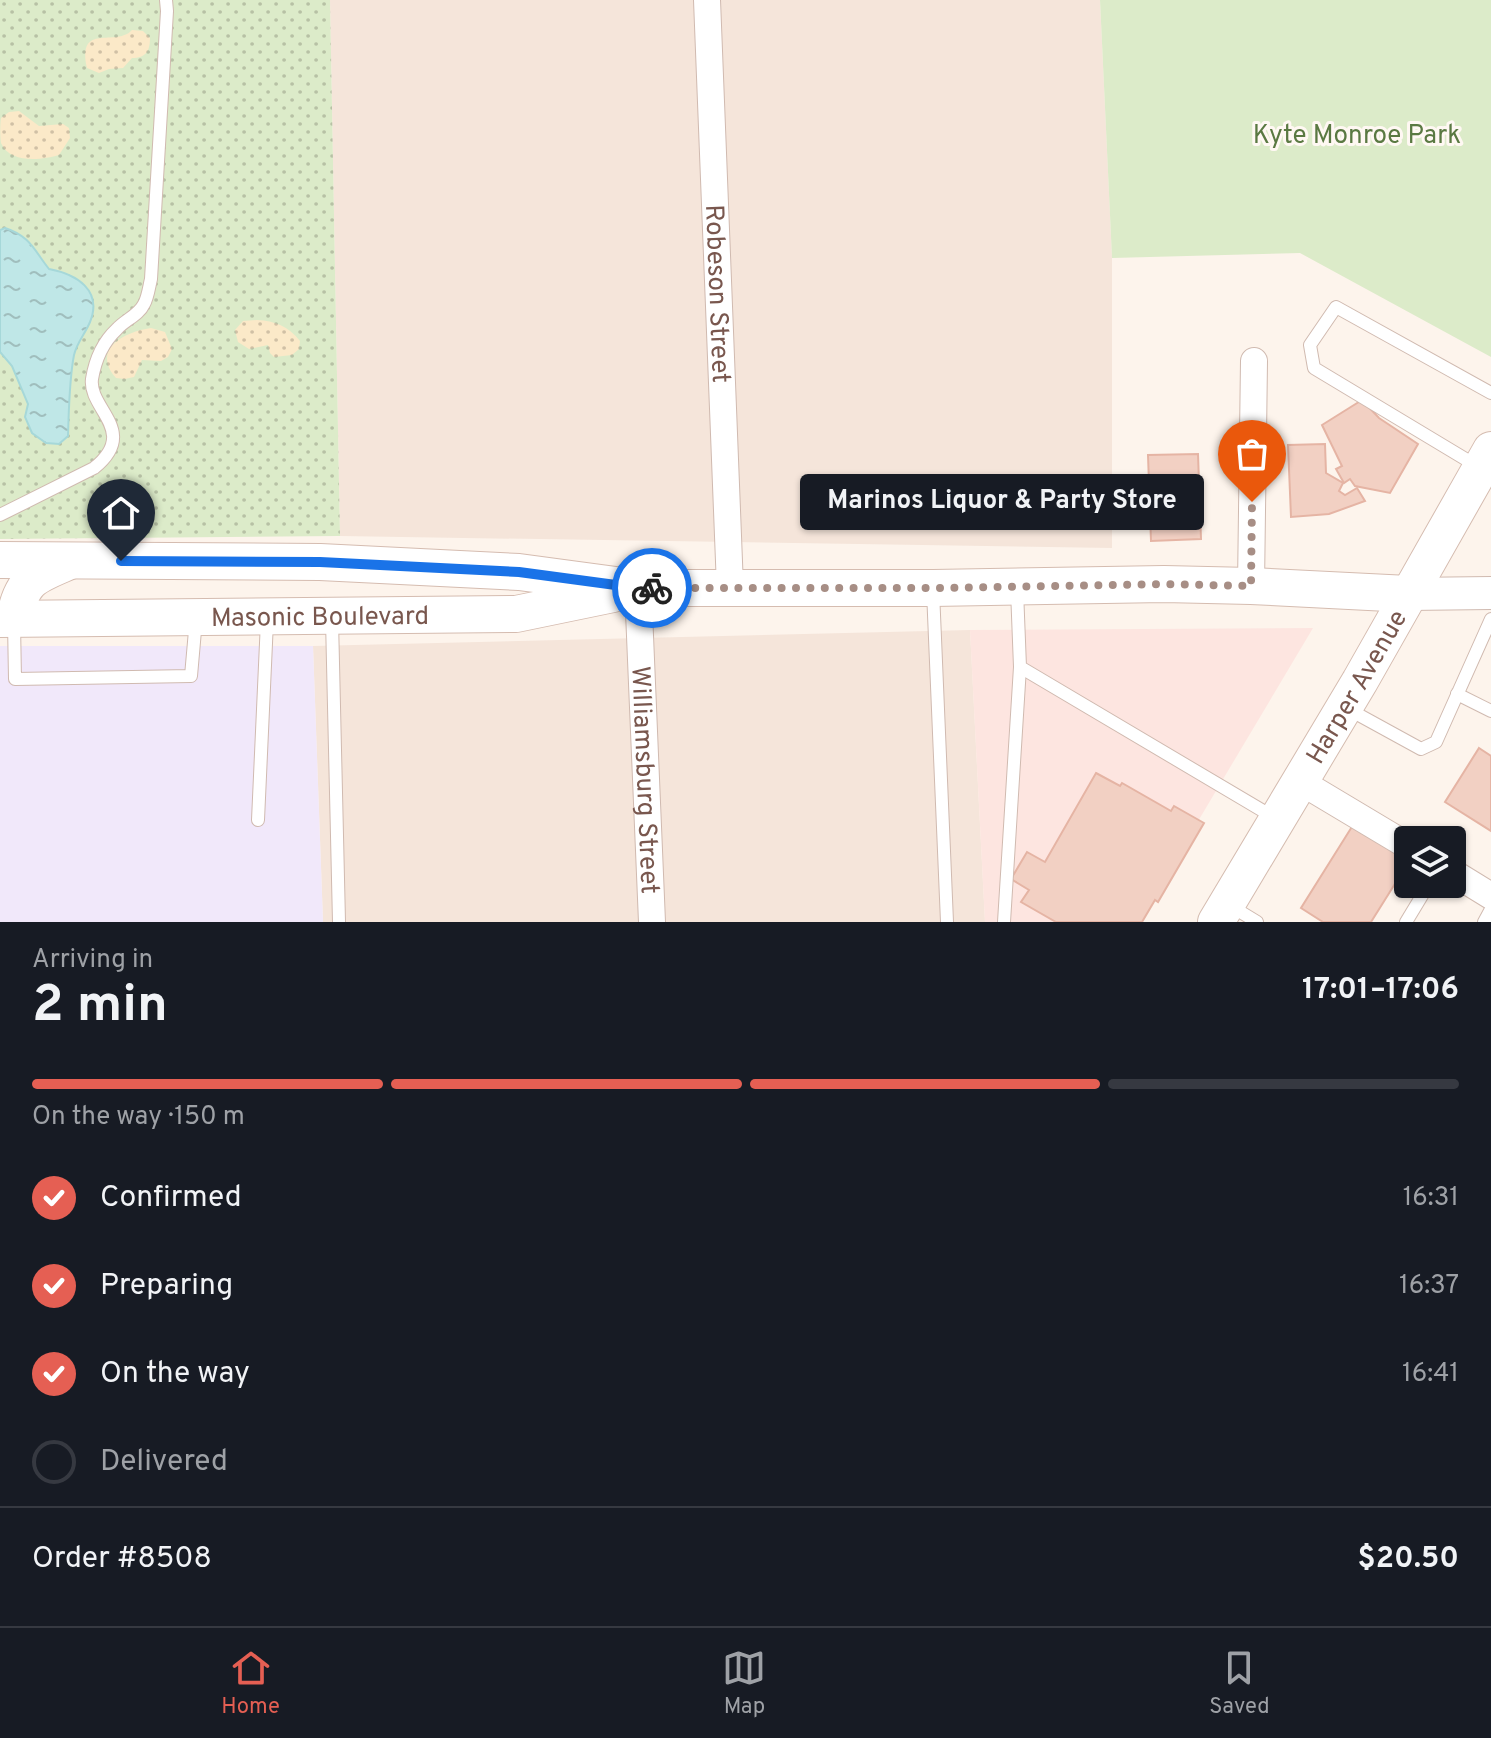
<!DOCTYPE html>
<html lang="en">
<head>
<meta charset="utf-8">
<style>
  body { margin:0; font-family:Overpass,sans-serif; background:#20242c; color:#f1f3f6; height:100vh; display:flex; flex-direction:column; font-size:30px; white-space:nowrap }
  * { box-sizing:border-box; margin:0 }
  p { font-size:26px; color:#9ea1a6 }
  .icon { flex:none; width:44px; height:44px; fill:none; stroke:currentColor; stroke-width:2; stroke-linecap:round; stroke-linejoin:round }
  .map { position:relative; height:922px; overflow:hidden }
  .drawer { display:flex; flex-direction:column; background:#171b24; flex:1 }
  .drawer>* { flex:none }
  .tools { position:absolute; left:1394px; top:826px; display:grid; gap:16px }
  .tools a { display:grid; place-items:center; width:72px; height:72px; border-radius:8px; background:#171b24; box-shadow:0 2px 6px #0004; font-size:40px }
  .pin { position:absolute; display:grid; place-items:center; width:68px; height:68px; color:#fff; margin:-82px -34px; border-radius:50% 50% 50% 0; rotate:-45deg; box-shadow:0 0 8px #0007 }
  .pin .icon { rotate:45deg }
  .courier { position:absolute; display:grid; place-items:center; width:80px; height:80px; margin:-40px; border:6px solid #1a73e8; border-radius:50%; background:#fff; color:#222; box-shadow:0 2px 10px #0007 }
  .bubble { position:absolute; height:56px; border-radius:8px; background:#171b24; box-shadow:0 2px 6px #0004; font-size:26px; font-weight:700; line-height:56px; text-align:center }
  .summary em { font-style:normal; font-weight:700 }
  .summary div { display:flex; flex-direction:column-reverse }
  .summary { display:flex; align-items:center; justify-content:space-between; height:136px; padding:0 32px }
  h1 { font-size:52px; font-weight:700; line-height:60px }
  .bar { display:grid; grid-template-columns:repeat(4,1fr); gap:12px 8px; align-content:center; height:96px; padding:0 32px }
  .bar i { height:10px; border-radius:6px; background:#363941 }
  .bar .on { background:#e55f53 }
  .bar p { grid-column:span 4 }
  .line { display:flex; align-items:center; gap:20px; padding:0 32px; border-top:2px solid #363941 }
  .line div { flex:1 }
  ol { padding:0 32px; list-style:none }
  li { display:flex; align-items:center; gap:24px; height:88px }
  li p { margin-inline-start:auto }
  li .icon { padding:8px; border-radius:50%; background:#e55f53; color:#fff; stroke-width:4 }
  li:last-child { color:#9ea1a6 }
  li i { width:44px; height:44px; border:4px solid #363941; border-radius:50% }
  .tabs { display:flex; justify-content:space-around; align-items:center; height:112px; border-top:2px solid #363941; background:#171b24; font-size:22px; color:#9ea1a6 }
  .tabs a { display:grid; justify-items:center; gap:4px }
  .tabs .on { color:#e55f53 }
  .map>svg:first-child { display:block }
</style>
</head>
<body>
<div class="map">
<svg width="1491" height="922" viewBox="0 0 1491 922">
  <defs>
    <pattern id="grass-dots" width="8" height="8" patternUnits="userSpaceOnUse" patternTransform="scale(2)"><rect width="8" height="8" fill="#dcebc9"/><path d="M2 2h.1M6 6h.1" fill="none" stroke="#b7c1a5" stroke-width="1.8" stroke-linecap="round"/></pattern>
    <pattern id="sand-dots" width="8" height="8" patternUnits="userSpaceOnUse" patternTransform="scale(2)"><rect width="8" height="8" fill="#fbe9c8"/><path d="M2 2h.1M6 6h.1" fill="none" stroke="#d0c0a5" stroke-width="1.8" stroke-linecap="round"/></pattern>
    <pattern id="water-ripples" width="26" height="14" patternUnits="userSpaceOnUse" patternTransform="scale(2)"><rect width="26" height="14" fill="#bfe7e7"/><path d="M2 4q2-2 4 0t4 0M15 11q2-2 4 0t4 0" fill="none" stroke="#a0bebd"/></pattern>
  </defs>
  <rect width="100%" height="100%" fill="#fdf4ec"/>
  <g fill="#f5e5da">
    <path d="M 330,0 L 1100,0 L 1112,258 L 1112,548 L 340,536 Z"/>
    <path d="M 970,630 L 985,922 L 323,922 L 313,646 Z"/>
  </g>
  <path fill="#fde5e0" d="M 1313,628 L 1138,922 L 985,922 L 970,630 Z"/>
  <path fill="#f1e8fa" d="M 0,646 L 313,646 L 323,922 L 0,922 Z"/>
  <path fill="url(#grass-dots)" d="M 0,0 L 330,0 L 340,536 L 0,539 Z"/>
  <g fill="url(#sand-dots)">
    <path d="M 132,30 L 143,31 L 150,38 C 150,51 146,58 132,58 L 123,68 L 109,69 L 99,73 L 87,68 C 77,21 116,48 132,30 Z"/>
    <path d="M 19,111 L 39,126 L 63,124 L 69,128 L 70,138 L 59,155 C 42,160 10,164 1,143 C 0,137 0,125 1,118 L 9,112 Z"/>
    <path d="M 257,320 C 275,321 288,326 300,341 L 299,349 L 292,355 L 274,357 L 270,353 L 268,345 L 249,349 L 238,342 L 235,330 L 243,321 Z"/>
    <path d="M 151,328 L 165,332 L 172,349 L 168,357 L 161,361 L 142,360 L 134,377 L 125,379 L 116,378 C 91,349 124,332 151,328 Z"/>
  </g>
  <path fill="#dcebc9" d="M 1100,0 L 1491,0 L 1491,357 L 1300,253 L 1112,258 Z"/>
  <path fill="url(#water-ripples)" stroke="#a6d8d9" stroke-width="2" d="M 5,228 C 30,236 34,250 49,269 C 76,274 103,290 90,322 C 85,334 77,342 74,355 C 69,381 69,409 68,436 L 59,444 L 46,443 L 32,433 L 25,417 L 28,404 L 12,366 L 0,352 L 0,230 Z"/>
  <g fill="#f2d0c3" stroke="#e5b4a4" stroke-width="2">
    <path d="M 1362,400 L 1379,418 L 1418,444 L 1390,493 L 1355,486 L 1350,479 L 1344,483 L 1336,469 L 1342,466 L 1322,425 Z"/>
    <path d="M 1325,444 L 1326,473 L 1343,483 L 1339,491 L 1345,495 L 1357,488 L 1365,501 L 1329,514 L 1291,517 L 1288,445 Z"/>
    <path d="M 1198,454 L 1201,539 L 1151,541 L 1148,455 Z"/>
    <path d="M 1479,748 L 1491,756 L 1491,831 L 1445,802 Z"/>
    <path d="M 1096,773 L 1120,786 L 1122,783 L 1171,811 L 1174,806 L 1204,823 L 1158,902 L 1155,900 L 1142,922 L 1056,922 L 1021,902 L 1029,890 L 1011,879 L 1027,852 L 1045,862 Z"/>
    <path d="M 1353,825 L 1408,859 L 1408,863 L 1371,922 L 1323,922 L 1301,908 Z"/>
  </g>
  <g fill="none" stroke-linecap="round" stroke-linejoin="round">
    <g stroke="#d0bab0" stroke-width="14">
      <g id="service">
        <path d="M 1477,466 L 1314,368 L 1310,345 L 1336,307 L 1491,393"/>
        <path d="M 0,515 L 94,468 C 140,431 88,409 92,379 C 95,361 103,342 117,329 C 125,320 139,315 144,304 C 148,297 149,287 151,279 L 167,11 L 166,0"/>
        <path d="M 1017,590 L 1020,667 L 1275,818"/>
        <path d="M 933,591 L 947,922"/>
        <path d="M 332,620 L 339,922"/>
        <path d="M 14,623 L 15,679 L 191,676 L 196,619"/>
        <path d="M 1457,694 L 1491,711"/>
        <path d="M 1348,709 L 1421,749 L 1436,742 L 1491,619"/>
        <path d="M 258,820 L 267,621"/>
        <path d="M 1229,905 L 1257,922"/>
        <path d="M 1004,922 L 1020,667"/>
        <path d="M 1406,922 L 1429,884"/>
        <path d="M 1484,922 L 1491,909"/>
      </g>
    </g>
    <g stroke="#d0bab0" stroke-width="28">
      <g id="minor">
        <path id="s1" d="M 707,0 L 730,587"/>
        <path d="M 1251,586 L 1254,361"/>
        <path id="s2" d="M 638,588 L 652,922"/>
        <path d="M 1301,782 L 1408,846"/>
        <path d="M 1452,872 L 1491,896"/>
      </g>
    </g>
    <g stroke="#d0bab0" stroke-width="34">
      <path id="tertiary" d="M 1408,594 L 1491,593"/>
    </g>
    <g stroke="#d5bcb0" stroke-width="38">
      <g id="secondary">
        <path d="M 0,560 L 320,562 L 519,572 L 638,588 L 933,588 L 1164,584 L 1251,586 L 1408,594"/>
        <path id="s3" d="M 0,619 L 516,614 L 613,594"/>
        <path d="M 14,619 C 23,578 33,577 70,561"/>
        <path id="s4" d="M 1216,922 L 1360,681 L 1491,450"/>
      </g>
    </g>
    <use href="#service" stroke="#fff" stroke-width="12"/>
    <use href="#minor" stroke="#fff" stroke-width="26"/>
    <use href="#tertiary" stroke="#fff" stroke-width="32"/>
    <use href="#secondary" stroke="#fff" stroke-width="36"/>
  </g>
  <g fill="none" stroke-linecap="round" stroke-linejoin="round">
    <path stroke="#a78e85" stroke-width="8" stroke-dasharray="0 14.4" d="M 652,588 L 933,588 L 1164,584 L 1251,586 L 1252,502"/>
    <path stroke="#1a73e8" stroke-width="10" d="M 121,561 L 320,562 L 519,572 L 638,588 L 652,588"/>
  </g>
  <g text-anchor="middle" stroke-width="6" stroke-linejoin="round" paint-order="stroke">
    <g font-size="26" fill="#5a7942" stroke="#fff8f3">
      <text x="1357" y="143">Kyte Monroe Park</text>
    </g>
    <g font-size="26" fill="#79574e" stroke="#fff8f3">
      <text dy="9" stroke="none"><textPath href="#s1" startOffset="294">Robeson Street</textPath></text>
      <text dy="9" stroke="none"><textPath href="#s3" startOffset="320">Masonic Boulevard</textPath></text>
      <text dy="9" stroke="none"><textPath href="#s4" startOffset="274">Harper Avenue</textPath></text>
      <text dy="9" stroke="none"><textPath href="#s2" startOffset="192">Williamsburg Street</textPath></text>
    </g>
  </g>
</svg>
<div class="tools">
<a><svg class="icon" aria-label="layers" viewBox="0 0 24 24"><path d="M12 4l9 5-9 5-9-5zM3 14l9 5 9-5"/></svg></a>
</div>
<div class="pin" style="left:1252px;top:502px;background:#ea580c"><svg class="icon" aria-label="bag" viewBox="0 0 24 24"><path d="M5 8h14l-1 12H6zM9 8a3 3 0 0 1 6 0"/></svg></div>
<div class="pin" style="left:121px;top:561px;background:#1f2937"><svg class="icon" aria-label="home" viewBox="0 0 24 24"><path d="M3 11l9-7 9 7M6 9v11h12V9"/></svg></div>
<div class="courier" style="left:652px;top:588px"><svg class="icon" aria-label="bike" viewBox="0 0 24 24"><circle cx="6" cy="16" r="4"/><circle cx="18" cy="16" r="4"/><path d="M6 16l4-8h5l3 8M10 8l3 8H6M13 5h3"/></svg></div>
<div class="bubble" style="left:800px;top:474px;width:404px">Marinos Liquor &amp; Party Store</div>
</div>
<section class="drawer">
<div class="summary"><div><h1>2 min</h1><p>Arriving in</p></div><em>17:01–17:06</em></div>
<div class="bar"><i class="on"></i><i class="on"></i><i class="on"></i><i></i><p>On the way · 150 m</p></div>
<ol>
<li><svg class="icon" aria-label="check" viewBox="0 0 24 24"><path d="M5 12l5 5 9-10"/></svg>Confirmed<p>16:31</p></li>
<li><svg class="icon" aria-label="check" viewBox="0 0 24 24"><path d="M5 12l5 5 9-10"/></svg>Preparing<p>16:37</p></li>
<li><svg class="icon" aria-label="check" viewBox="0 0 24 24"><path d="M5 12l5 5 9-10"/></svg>On the way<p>16:41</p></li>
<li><i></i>Delivered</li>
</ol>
<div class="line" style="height:104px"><div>Order #8508</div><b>$20.50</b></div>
</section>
<nav class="tabs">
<a class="on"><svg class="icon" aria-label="home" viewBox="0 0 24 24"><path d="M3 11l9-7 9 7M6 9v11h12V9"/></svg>Home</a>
<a><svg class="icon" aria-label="map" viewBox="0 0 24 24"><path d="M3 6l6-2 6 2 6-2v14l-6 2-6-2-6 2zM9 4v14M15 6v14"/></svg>Map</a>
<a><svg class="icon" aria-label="saved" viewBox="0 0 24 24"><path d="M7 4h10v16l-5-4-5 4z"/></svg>Saved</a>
</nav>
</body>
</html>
